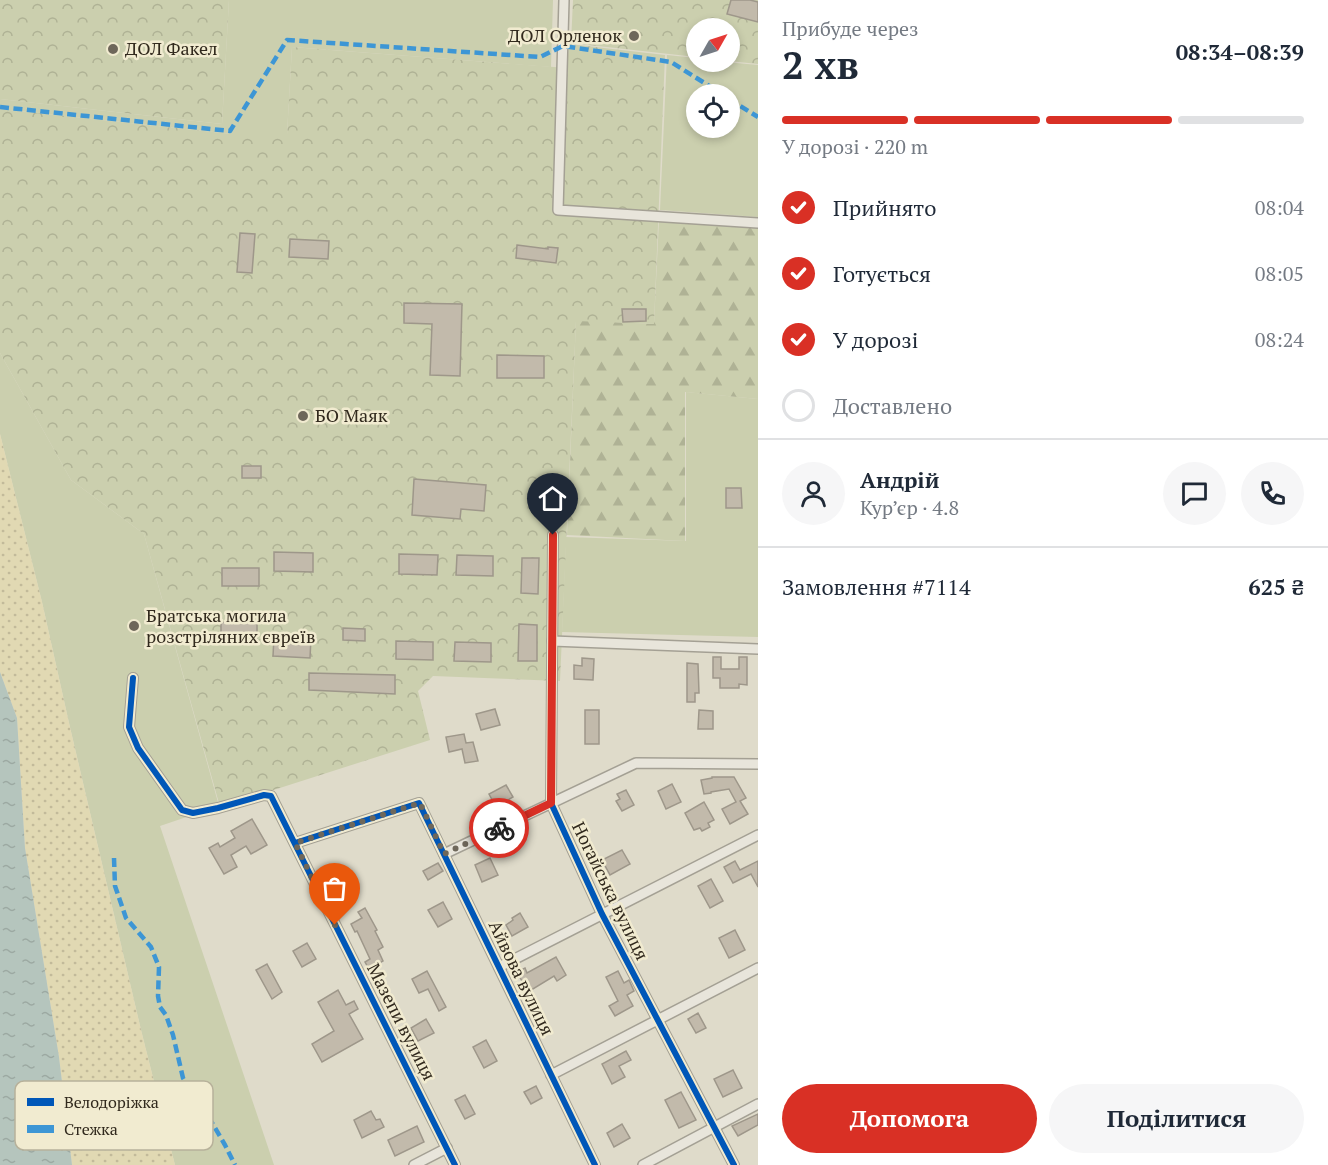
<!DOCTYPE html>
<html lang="uk">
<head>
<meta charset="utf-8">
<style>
  body { margin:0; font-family:"PT Serif",serif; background:#f6f6f7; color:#1f2937; height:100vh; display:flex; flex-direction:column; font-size:22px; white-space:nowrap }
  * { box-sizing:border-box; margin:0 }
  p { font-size:20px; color:#747a83 }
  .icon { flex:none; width:33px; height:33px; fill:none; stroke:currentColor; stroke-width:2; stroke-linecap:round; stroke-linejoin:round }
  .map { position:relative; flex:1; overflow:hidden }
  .sheet { display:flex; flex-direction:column; background:#fff; width:570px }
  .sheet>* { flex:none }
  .needle { width:39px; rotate:51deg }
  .fabs { position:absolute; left:686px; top:18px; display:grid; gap:12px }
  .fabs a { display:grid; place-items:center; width:54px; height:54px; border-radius:50%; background:#fff; box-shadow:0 3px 9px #0003; font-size:30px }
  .pin { position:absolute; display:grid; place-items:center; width:51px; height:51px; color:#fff; margin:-62px -26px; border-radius:50% 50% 50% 0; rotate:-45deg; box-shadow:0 0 6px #0007 }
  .pin .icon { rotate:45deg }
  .courier { position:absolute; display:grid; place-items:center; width:60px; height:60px; margin:-30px; border:4px solid #d93025; border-radius:50%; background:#fff; color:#222; box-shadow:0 2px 8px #0007 }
  .headline em { font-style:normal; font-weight:600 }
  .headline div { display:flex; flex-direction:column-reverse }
  .headline { display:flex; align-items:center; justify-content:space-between; height:102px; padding:0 24px }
  h1 { font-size:39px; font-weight:600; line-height:45px }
  .bar { display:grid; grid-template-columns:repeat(4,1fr); gap:9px 6px; align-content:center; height:72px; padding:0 24px }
  .bar i { height:8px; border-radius:4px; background:#e0e1e3 }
  .bar .on { background:#d93025 }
  .bar p { grid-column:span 4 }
  .line { display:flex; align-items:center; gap:15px; padding:0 24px; border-top:2px solid #e0e1e3 }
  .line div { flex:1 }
  .round { display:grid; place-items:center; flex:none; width:63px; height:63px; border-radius:32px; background:#f6f6f7 }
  ol { padding:0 24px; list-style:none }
  li { display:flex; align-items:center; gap:18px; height:66px }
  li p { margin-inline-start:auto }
  li .icon { padding:6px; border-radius:50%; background:#d93025; color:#fff; stroke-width:4 }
  li:last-child { color:#747a83 }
  li i { width:33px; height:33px; border:3px solid #e0e1e3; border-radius:50% }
  .cta { display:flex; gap:12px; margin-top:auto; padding:12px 24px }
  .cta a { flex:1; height:69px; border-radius:36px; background:#d93025; color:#fff; font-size:24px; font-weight:600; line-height:69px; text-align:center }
  .cta a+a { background:#f6f6f7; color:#1f2937 }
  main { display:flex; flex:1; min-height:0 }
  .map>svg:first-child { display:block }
</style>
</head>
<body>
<main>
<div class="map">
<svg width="758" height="1165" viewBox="0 0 758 1165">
  <defs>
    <pattern id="forest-firs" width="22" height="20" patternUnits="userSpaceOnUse" patternTransform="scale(1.5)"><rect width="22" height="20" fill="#cbcfae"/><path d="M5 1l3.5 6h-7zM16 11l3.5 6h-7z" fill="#afb295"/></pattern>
    <pattern id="sand-dots" width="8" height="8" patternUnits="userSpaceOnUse" patternTransform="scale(1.5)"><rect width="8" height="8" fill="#e1d9b3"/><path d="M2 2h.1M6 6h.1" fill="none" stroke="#c2ba9a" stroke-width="1.8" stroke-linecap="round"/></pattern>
    <pattern id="park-crowns" width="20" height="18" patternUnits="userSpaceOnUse" patternTransform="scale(1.5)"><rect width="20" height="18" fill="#cbcfae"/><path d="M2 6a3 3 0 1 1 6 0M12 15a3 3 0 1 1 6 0" fill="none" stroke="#afb295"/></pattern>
    <pattern id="water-ripples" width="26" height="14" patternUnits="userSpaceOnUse" patternTransform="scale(1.5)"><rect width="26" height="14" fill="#b5c5bd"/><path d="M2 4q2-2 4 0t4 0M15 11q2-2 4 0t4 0" fill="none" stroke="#9ca9a2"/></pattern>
  </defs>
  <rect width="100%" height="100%" fill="#dfdbca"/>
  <g fill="#cbcfae" fill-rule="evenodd">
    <path d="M 229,0 L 553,0 L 551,67 L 292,47 L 287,134 L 232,134 L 0,109 L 0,99 L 222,124 Z"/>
    <path d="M 667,55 L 696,58 L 696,62 L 725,62 L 758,65 L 758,217 L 660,210 ZM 729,94 L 729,128 L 696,128 L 696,94 Z"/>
    <path d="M 0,353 L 71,480 L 144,534 L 219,806 L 160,826 L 274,1165 L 175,1165 L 141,1030 L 69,723 L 42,602 L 0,434 Z"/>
    <path d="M 686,392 L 758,399 L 758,637 L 562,632 L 566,537 L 686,541 Z"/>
  </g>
  <path fill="url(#forest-firs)" d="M 659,219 L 758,227 L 758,399 L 685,392 L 685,541 L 567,535 L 576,320 L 654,324 Z"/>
  <path fill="url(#sand-dots)" d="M 0,434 L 42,602 L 69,723 L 141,1030 L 175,1165 L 72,1165 L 59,1057 L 25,848 L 17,718 L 0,672 Z"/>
  <g fill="url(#park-crowns)">
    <path d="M 0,0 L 229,0 L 222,124 L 0,99 Z"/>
    <path d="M 573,0 L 758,0 L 758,64 L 729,61 L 729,28 L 696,28 L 696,57 L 571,43 Z"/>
    <path d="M 569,44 L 665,55 L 654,324 L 576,321 L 560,681 L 433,676 L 418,691 L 430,740 L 220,807 L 144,534 L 71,480 L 0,353 L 0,109 L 232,134 L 287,134 L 292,47 L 567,68 Z"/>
  </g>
  <path fill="url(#water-ripples)" d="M 0,672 L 17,718 L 25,848 L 59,1057 L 72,1165 L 0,1165 Z"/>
  <g fill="#c2baab" stroke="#9e978a" stroke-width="1.5">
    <path d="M 731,0 L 750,0 L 758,2 L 758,22 L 727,14 Z"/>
    <path d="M 240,233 L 255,234 L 252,273 L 237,272 Z"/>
    <path d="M 290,239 L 329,241 L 328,259 L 289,257 Z"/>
    <path d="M 517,245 L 548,249 L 548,247 L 558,248 L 556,263 L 516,258 Z"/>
    <path d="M 404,303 L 462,304 L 460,376 L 430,375 L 432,324 L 404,323 Z"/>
    <path d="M 622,309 L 646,309 L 646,321 L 623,322 Z"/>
    <path d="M 497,355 L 544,356 L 544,378 L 497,378 Z"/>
    <rect x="242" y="466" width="19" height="12"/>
    <path d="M 414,479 L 486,485 L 484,511 L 461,509 L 460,519 L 412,515 Z"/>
    <path d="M 726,488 L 741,488 L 742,508 L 726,508 Z"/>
    <path d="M 274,552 L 313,553 L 313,572 L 274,571 Z"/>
    <path d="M 399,554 L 438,555 L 437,575 L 399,574 Z"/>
    <path d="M 457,555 L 493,556 L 493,576 L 456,575 Z"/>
    <path d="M 522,558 L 539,558 L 538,594 L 521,593 Z"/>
    <rect x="222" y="568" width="37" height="18"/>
    <rect x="221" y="622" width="36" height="17"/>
    <path d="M 519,624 L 537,625 L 537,661 L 518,661 Z"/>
    <path d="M 343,628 L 365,629 L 365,641 L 343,640 Z"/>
    <path d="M 274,637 L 311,638 L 310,658 L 273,656 Z"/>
    <path d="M 396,641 L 433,642 L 433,660 L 396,659 Z"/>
    <path d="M 455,642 L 491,643 L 491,662 L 454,661 Z"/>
    <path d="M 713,657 L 721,657 L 721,669 L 739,669 L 739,657 L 747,657 L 747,685 L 739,684 L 739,688 L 720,688 L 720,678 L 713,678 Z"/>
    <path d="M 582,658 L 594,659 L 593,680 L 574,679 L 574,665 L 582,666 Z"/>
    <path d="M 687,663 L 698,664 L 699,693 L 695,693 L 695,702 L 687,702 Z"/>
    <path d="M 309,673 L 395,675 L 395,694 L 309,690 Z"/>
    <path d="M 495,709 L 500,725 L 481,730 L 476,714 Z"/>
    <rect x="585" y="710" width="14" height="34"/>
    <path d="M 699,710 L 713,711 L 713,729 L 698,729 Z"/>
    <path d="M 464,734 L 466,743 L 473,742 L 478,761 L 465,763 L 462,749 L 449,752 L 446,737 Z"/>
    <path d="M 712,777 L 734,777 L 746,798 L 740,801 L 748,814 L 730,824 L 722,809 L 736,802 L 729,789 L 711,792 L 711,793 L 704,794 L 701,780 L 712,778 Z"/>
    <path d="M 672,784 L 681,802 L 666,809 L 658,791 Z"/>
    <path d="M 506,785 L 513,797 L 496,807 L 489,794 Z"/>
    <path d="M 626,790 L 634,805 L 622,811 L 616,801 L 620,799 L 617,794 Z"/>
    <path d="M 704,802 L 714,820 L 708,823 L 710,827 L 702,831 L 700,828 L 694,830 L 685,813 Z"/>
    <path d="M 252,819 L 267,845 L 251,854 L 246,846 L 231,855 L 237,867 L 224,874 L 209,848 L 218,843 L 220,847 L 235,838 L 231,831 Z"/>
    <path d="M 622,850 L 630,864 L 610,875 L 602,860 Z"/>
    <path d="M 490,858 L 498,875 L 482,882 L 475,865 Z"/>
    <path d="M 735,861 L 740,870 L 758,861 L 758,887 L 751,874 L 733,883 L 724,867 Z"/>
    <path d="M 438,863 L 443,871 L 428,880 L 423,871 Z"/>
    <path d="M 711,879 L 723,901 L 710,908 L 698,886 Z"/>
    <path d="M 443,902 L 452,919 L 438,927 L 428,910 Z"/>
    <path d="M 365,908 L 377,930 L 375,931 L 383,947 L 378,950 L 383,961 L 369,969 L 365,962 L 370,959 L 357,931 L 355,932 L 351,924 L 362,918 L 358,912 Z"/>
    <path d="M 520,913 L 528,927 L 512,936 L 506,925 L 513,920 L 512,918 Z"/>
    <path d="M 735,930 L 745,950 L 729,958 L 719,938 Z"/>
    <path d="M 307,943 L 316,959 L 302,967 L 293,951 Z"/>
    <path d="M 556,957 L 566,975 L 557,981 L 554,976 L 528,992 L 517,972 L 525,968 L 527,973 Z"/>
    <path d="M 267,964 L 282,992 L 272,999 L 256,970 Z"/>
    <path d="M 427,971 L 446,1007 L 439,1011 L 428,989 L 419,993 L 412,979 Z"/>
    <path d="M 618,971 L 624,983 L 629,980 L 634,991 L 627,995 L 633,1006 L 615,1016 L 609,1006 L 618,1001 L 606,977 Z"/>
    <path d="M 338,990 L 346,1005 L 354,1001 L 358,1009 L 349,1014 L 363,1039 L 322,1062 L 312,1044 L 334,1031 L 318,1002 Z"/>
    <path d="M 698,1013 L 706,1028 L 696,1033 L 688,1019 Z"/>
    <path d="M 426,1019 L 434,1033 L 418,1041 L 411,1028 Z"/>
    <path d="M 486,1040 L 497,1061 L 484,1068 L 473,1047 Z"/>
    <path d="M 626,1051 L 631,1060 L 619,1066 L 625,1077 L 612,1084 L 602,1064 Z"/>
    <path d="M 733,1070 L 742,1088 L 723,1097 L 714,1079 Z"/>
    <path d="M 536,1086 L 542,1098 L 531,1104 L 524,1092 Z"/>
    <path d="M 681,1092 L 696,1120 L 679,1128 L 665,1100 Z"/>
    <path d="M 465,1095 L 475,1114 L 465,1119 L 455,1100 Z"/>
    <path d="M 371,1111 L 376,1120 L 380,1119 L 384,1127 L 362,1138 L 354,1120 Z"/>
    <path d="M 758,1114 L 758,1125 L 738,1136 L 732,1126 Z"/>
    <path d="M 622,1124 L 630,1138 L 614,1147 L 607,1133 Z"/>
    <path d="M 417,1126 L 424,1142 L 395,1156 L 388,1140 Z"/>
  </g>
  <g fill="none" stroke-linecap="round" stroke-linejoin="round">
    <g stroke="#a4a094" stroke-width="12">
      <g id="minor">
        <path d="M 564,0 L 558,210 L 758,223"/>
        <path d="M 553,535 L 551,803 L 602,914 L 734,1165"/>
        <path d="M 552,641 L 758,649"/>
        <path d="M 133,678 L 129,727 L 138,748 L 182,810 L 193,813 L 218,808 L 264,795 L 271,796 L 455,1165"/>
        <path d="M 295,843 L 419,803 L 595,1165"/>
        <path d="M 444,854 L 636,763 L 758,764"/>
        <path d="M 499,967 L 758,835"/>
        <path d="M 551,1075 L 758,968"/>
        <path d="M 414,1165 L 447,1148"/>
        <path d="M 643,1165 L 758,1104"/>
      </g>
    </g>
    <use href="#minor" stroke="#e8e5db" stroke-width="9"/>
    <g stroke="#3d96d5" stroke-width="4.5" stroke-dasharray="9 4.5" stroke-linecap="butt">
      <path d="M 729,99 L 758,117"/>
      <path d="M 0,107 L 230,131 L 287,40 L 540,57 L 563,46 L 671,62 L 722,94"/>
      <path d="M 114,858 L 115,886 L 126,918 L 151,947 L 159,967 L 158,996 L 160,1007 L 166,1015 L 173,1035 L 183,1078 L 190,1091 L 204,1109 L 225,1145 L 235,1165"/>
    </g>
    <g stroke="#f1ebd0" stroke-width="10">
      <g id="cycleway">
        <path d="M 553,535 L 551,803 L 602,914 L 734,1165"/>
        <path d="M 133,678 L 129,727 L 138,748 L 182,810 L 193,813 L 218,808 L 264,795 L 271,796 L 455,1165"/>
        <path d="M 295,843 L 419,803 L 595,1165"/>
      </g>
    </g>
    <use href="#cycleway" stroke="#0057b8" stroke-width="6"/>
  </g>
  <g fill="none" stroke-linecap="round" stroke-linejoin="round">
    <path stroke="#6e675a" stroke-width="6" stroke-dasharray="0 10.8" d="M 335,925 L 295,843 L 420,803 L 444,854 L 499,828"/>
    <path stroke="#d93025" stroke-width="8" d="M 499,828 L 551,803 L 553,535"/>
  </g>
  <g fill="#6e675a" stroke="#f1ebd0" stroke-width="2">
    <circle cx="634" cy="36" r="6"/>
    <circle cx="113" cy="49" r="6"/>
    <circle cx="303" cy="416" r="6"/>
    <circle cx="134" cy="626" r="6"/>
  </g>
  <g text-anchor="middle" stroke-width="5" stroke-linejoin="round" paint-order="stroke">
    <g font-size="18" fill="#31291d" stroke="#f1ebd0" text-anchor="start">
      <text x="622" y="42" text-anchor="end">ДОЛ Орленок</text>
      <text x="125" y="55">ДОЛ Факел</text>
      <text x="315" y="422">БО Маяк</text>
      <text x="146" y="622">Братська могила<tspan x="146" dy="21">розстріляних євреїв</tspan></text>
    </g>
    <g font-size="18" fill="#31291d" stroke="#f1ebd0">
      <text transform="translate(610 891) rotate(64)" y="6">Ногайська вулиця</text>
      <text transform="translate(521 978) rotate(64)" y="6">Айвова вулиця</text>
      <text transform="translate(401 1022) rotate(63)" y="6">Мазепи вулиця</text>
    </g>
  </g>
  <rect x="15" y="1081" width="198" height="69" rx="9" fill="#f1ebd0" stroke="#b7b19a" stroke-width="1.5"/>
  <rect x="27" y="1098" width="27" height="8" fill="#0057b8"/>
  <rect x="27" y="1125" width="27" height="8" fill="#3d96d5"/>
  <g font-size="16" fill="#31291d">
    <text x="64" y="1108">Велодоріжка</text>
    <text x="64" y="1135">Стежка</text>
  </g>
</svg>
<div class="fabs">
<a><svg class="needle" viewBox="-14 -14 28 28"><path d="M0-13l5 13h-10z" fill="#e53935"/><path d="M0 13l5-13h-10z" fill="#747a83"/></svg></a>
<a><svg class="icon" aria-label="locate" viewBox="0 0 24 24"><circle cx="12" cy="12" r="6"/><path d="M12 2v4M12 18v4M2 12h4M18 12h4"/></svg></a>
</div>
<div class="pin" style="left:335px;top:925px;background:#ea580c"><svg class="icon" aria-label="bag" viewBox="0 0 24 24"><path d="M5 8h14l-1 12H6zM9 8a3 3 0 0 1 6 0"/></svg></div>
<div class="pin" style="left:553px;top:535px;background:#1f2937"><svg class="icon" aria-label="home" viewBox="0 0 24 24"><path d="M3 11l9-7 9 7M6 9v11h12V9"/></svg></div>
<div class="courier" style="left:499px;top:828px"><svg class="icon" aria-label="bike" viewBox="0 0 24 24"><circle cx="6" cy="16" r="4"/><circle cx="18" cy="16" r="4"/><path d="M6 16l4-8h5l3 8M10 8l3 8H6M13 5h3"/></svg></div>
</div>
<section class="sheet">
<div class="headline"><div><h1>2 хв</h1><p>Прибуде через</p></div><em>08:34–08:39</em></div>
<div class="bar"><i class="on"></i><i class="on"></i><i class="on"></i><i></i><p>У дорозі · 220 m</p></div>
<ol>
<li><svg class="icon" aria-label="check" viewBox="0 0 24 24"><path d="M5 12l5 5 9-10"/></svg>Прийнято<p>08:04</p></li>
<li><svg class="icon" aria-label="check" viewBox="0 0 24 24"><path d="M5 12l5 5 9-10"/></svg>Готується<p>08:05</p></li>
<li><svg class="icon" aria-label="check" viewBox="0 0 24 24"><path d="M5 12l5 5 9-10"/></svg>У дорозі<p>08:24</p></li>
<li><i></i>Доставлено</li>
</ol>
<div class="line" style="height:108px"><a class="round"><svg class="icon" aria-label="person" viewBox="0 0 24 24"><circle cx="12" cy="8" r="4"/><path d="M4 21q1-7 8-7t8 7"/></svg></a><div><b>Андрій</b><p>Кур’єр · 4.8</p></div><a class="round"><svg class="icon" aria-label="chat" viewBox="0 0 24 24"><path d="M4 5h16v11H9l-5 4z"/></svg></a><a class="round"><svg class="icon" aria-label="phone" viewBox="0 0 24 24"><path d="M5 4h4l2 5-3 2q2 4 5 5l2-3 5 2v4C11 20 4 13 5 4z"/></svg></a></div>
<div class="line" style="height:78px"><div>Замовлення #7114</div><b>625 ₴</b></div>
<div class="cta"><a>Допомога</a><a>Поділитися</a></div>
</section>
</main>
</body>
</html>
